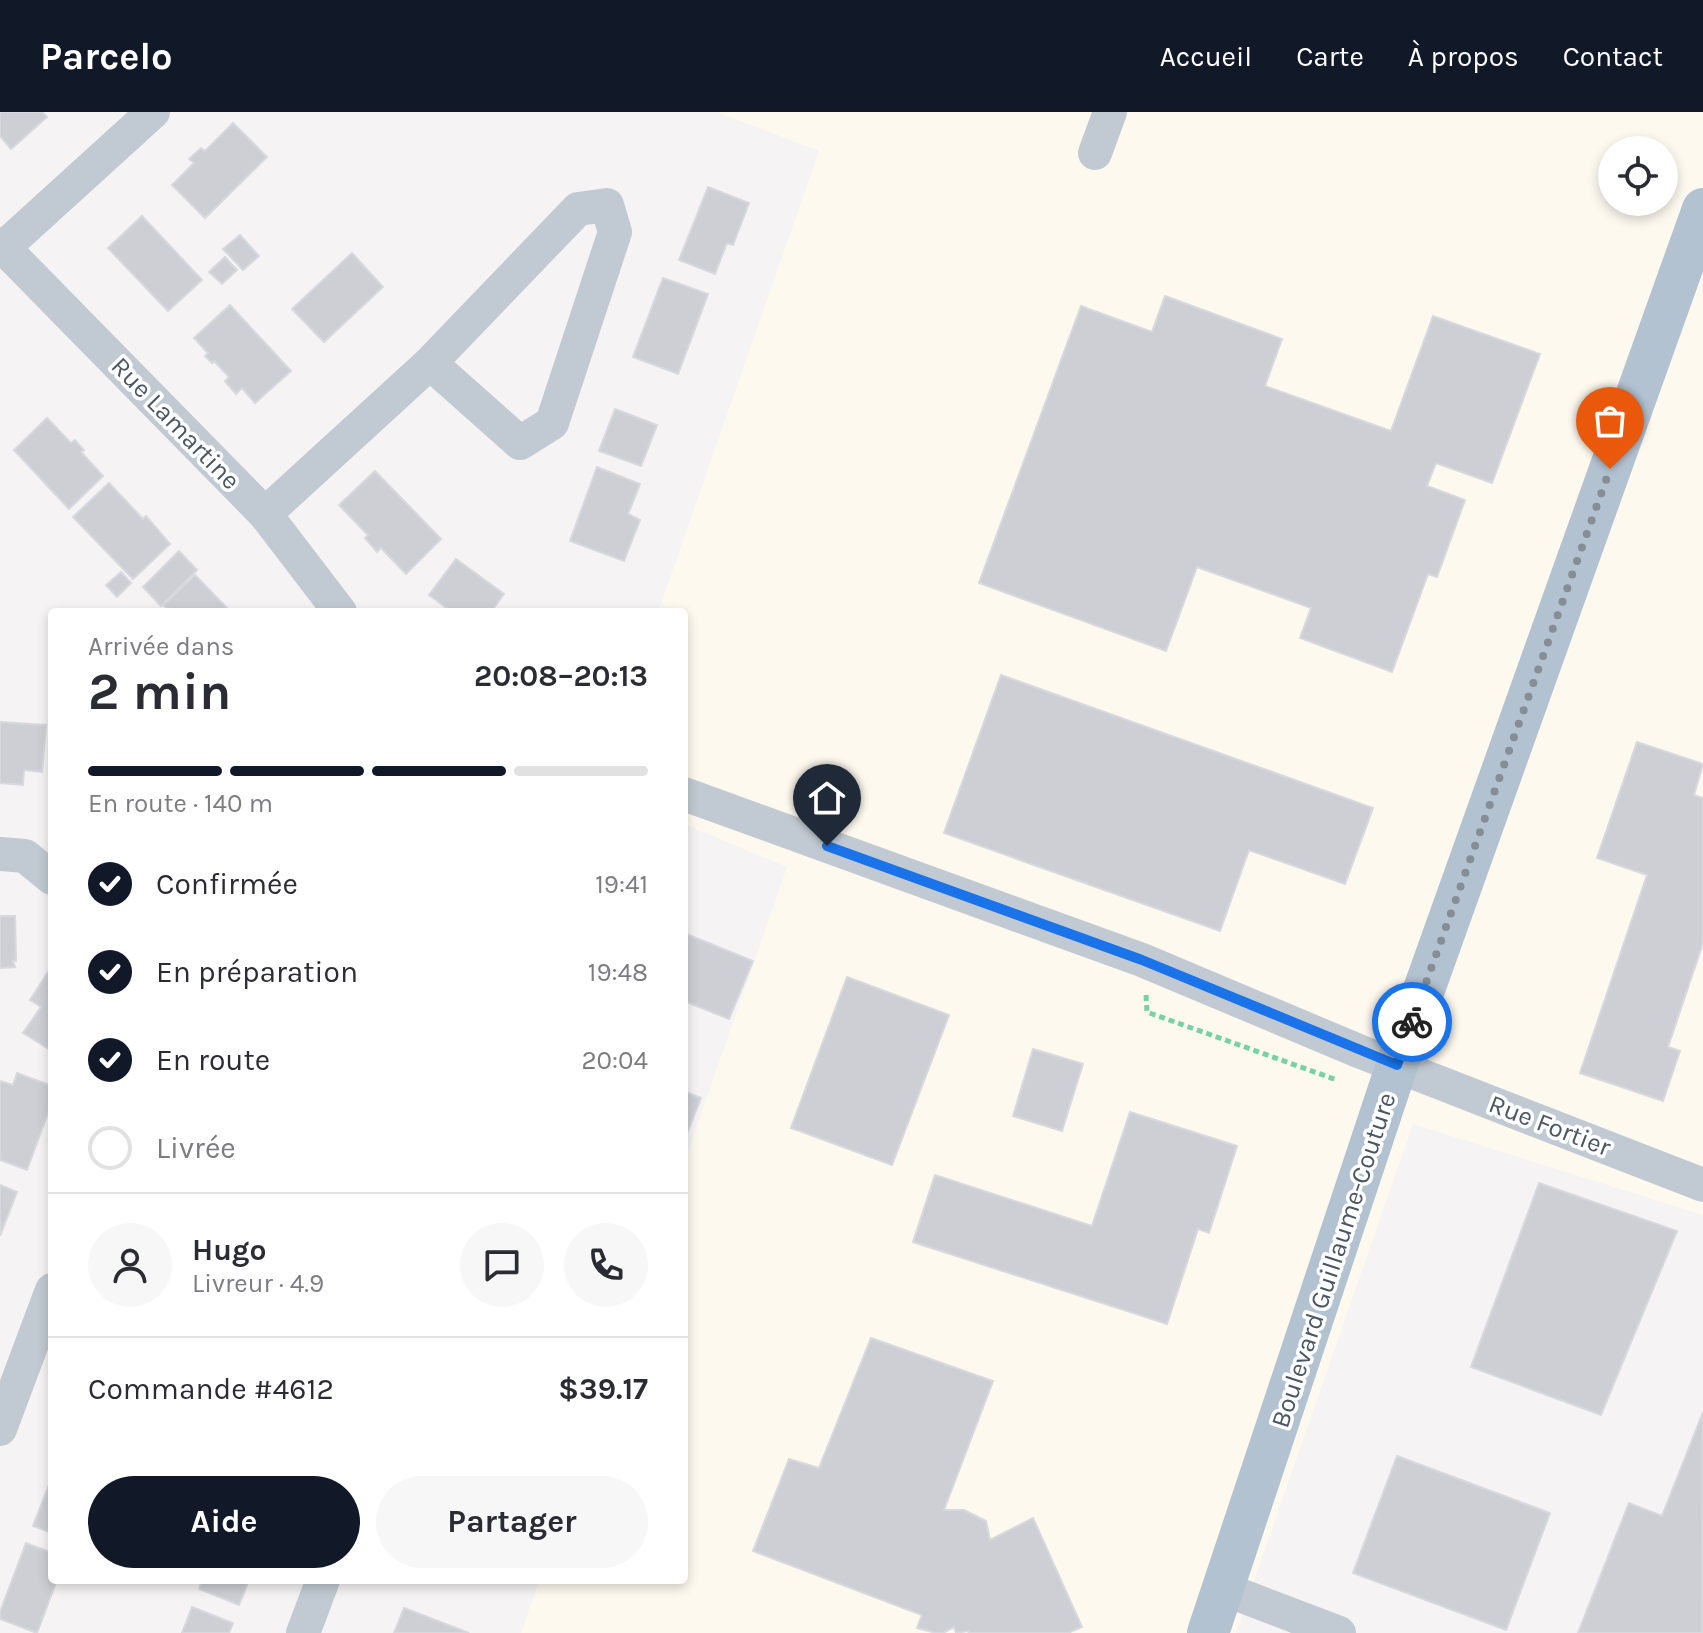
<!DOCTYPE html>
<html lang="fr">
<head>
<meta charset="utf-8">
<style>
  body { margin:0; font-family:Karla,sans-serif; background:#f7f7f7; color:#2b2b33; height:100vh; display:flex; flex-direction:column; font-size:30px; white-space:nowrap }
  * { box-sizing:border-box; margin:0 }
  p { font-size:26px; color:#7c7c81 }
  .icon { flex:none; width:44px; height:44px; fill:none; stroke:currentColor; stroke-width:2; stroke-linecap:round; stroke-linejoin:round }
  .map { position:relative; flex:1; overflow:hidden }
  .drawer { position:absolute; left:48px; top:496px; width:640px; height:976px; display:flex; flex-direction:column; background:#fff; border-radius:8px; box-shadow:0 4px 12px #0003 }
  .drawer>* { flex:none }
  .controls { position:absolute; left:1598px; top:24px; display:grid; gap:16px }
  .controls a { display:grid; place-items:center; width:80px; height:80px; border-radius:50%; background:#fff; box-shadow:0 4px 12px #0003; font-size:40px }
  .pin { position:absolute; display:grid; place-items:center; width:68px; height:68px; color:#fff; margin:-82px -34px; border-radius:50% 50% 50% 0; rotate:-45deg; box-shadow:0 0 8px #0007 }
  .pin .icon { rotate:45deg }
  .courier { position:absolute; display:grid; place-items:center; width:80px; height:80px; margin:-40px; border:6px solid #1a73e8; border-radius:50%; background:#fff; color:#222; box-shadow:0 2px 10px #0007 }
  .head em { font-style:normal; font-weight:700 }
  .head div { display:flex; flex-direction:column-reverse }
  .head { display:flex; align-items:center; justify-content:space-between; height:136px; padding:0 40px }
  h1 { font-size:52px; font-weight:700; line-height:60px }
  .bar { display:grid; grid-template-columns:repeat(4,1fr); gap:12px 8px; align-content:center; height:96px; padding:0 40px }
  .bar i { height:10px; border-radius:6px; background:#e1e1e2 }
  .bar .selected { background:#111827 }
  .bar p { grid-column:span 4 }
  .line { display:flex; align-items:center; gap:20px; padding:0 40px; border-top:2px solid #e1e1e2 }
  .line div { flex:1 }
  .round { display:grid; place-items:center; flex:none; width:84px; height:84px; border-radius:42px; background:#f7f7f7 }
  ol { padding:0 40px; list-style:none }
  li { display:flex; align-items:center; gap:24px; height:88px }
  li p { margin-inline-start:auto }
  li .icon { padding:8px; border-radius:50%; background:#111827; color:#fff; stroke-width:4 }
  li:last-child { color:#7c7c81 }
  li i { width:44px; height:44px; border:4px solid #e1e1e2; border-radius:50% }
  .primary-button { display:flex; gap:16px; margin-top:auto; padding:16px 40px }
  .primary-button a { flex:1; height:92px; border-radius:48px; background:#111827; color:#fff; font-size:32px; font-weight:700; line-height:92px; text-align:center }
  .primary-button a+a { background:#f7f7f7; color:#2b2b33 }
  header { display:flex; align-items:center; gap:48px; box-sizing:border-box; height:112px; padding:0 40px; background:#111827; color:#fff }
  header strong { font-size:38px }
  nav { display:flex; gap:44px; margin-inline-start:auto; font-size:28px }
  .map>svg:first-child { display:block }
</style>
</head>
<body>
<header>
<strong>Parcelo</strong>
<nav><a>Accueil</a><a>Carte</a><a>À propos</a><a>Contact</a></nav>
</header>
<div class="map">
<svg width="1703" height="1521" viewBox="0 0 1703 1521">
  <rect width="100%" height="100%" fill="#f5f3f3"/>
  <path fill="#fdf9ef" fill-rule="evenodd" d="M 717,0 L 1703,0 L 1703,1103 L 1413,1012 L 1236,1521 L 521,1521 L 539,1468 L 684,1468 L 684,1051 L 787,755 L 684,712 L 684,500 L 658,500 L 819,39 ZM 1612,38 L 1664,38 L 1664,90 L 1612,90 Z"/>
  <g fill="#cdcfd5" stroke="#d7d9de" stroke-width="2">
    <path d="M 0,0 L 42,0 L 47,5 L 11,37 L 0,24 Z"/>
    <path d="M 233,11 L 267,45 L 205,106 L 172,73 L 194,51 L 189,47 L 201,36 L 205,39 Z"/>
    <path d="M 708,75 L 749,91 L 733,133 L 727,131 L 715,162 L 679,148 Z"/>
    <path d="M 142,104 L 202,168 L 168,199 L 108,136 Z"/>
    <path d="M 240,123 L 259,144 L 243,158 L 223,137 Z"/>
    <path d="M 352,141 L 383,175 L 324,230 L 292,197 Z"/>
    <path d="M 225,145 L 237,158 L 222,172 L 209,160 Z"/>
    <path d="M 663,166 L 708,182 L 678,262 L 633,245 Z"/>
    <path d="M 1165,184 L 1282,227 L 1265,274 L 1391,319 L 1433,204 L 1540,242 L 1492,371 L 1436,351 L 1427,374 L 1465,388 L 1437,465 L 1428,462 L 1392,560 L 1300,526 L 1311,496 L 1197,455 L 1166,539 L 979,471 L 1081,194 L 1152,220 Z"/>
    <path d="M 230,193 L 291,259 L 255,291 L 242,276 L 236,282 L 225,269 L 229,265 L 214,249 L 212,251 L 205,244 L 208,241 L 194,226 Z"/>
    <path d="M 615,297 L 657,313 L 641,354 L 599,339 Z"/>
    <path d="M 47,306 L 71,331 L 75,328 L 84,338 L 81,340 L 103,364 L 69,397 L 14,338 Z"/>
    <path d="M 597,355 L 640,372 L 628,402 L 640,408 L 624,449 L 570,429 Z"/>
    <path d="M 375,359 L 441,427 L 406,462 L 381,436 L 377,440 L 365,426 L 368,423 L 339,393 Z"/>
    <path d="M 109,371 L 143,407 L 146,404 L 170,432 L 133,467 L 73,405 Z"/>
    <path d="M 179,439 L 197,458 L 161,494 L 143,475 Z"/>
    <path d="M 456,447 L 504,482 L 491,500 L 452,500 L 429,483 Z"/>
    <path d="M 121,460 L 131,471 L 117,485 L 106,473 Z"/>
    <path d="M 195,463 L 231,500 L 170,500 L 163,493 Z"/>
    <path d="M 1001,563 L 1373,696 L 1345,772 L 1249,738 L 1220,819 L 944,721 Z"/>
    <path d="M 0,610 L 46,613 L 42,660 L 24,658 L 23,673 L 0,671 Z"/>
    <path d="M 1637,630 L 1703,652 L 1694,683 L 1703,686 L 1703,831 L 1668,935 L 1680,939 L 1663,989 L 1580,961 L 1647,763 L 1597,746 Z"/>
    <path d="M 0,804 L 15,804 L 16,849 L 13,849 L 15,855 L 0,856 Z"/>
    <path d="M 684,821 L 753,849 L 729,907 L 684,889 Z"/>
    <path d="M 48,860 L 52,862 L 52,939 L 23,921 L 41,895 L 30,888 Z"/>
    <path d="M 847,865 L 949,903 L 892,1053 L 791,1016 Z"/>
    <path d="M 1033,937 L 1083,952 L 1062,1019 L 1013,1004 Z"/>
    <path d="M 17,961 L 52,974 L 52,990 L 27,1058 L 0,1048 L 0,969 L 13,973 Z"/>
    <path d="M 684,979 L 701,986 L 684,1029 Z"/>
    <path d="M 1130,1000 L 1237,1034 L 1209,1121 L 1198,1117 L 1167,1212 L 913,1130 L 935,1063 L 1092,1114 Z"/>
    <path d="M 1539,1071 L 1677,1119 L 1601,1303 L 1471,1255 Z"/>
    <path d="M 0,1073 L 17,1080 L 0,1124 Z"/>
    <path d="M 871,1226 L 993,1269 L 944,1398 L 964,1398 L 986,1409 L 990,1428 L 1033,1406 L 1082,1515 L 1068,1521 L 969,1521 L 968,1519 L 956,1521 L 954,1515 L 943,1521 L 936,1521 L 917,1516 L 922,1503 L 753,1439 L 789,1347 L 819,1356 Z"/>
    <path d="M 1703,1300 L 1702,1521 L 1578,1521 L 1629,1391 L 1662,1404 Z"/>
    <path d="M 1397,1344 L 1550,1401 L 1506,1518 L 1353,1461 Z"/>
    <path d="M 52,1365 L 52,1421 L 33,1414 Z"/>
    <path d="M 26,1431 L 52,1441 L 52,1468 L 57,1468 L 37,1521 L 0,1507 L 0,1500 Z"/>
    <path d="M 202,1468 L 249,1468 L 239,1493 L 199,1477 Z"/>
    <path d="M 192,1495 L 233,1511 L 229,1521 L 182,1521 Z"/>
    <path d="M 404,1496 L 469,1521 L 394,1521 Z"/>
  </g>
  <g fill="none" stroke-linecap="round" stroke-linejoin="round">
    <path stroke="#7ad0a6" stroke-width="5" stroke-dasharray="6 4" stroke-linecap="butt" d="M 1146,883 L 1147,900 L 1337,968"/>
    <g stroke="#c1cad2" stroke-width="34">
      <path d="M 1095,41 L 1110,0"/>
      <path d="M 0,132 L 265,402 L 340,500"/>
      <path d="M 0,139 L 153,0"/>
      <path d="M 265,402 L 430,251 L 578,97 L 607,93 L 615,120 L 552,311 L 520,331 L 430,251"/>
      <path d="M 684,682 L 1142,848 L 1361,940 L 1703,1073"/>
      <path d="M 0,742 L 25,744 L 52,766"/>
      <path d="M 0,1317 L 52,1178"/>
      <path d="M 1224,1477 L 1339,1521"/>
      <path d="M 303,1521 L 323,1468"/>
    </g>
    <path stroke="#b3c2d1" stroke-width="42" d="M 1208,1521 L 1397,953 L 1703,97"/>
  </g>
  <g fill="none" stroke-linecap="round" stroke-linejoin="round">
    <path stroke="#868d94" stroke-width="8" stroke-dasharray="0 14.4" d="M 1412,910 L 1610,357"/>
    <path stroke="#1a73e8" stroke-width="10" d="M 827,734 L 1142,848 L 1397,953 L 1412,910"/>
  </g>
  <g text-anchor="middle" stroke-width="7" stroke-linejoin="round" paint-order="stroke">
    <g font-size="26" fill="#4a5661" stroke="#fff">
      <text transform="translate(176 311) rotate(46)" y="9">Rue Lamartine</text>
      <text transform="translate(1550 1013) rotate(21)" y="9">Rue Fortier</text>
      <text transform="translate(1333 1148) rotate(-72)" y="9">Boulevard Guillaume-Couture</text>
    </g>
  </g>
</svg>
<div class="controls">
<a><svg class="icon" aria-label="locate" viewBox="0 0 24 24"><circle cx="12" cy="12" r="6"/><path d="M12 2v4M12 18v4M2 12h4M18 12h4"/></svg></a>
</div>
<div class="pin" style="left:1610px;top:357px;background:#ea580c"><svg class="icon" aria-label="bag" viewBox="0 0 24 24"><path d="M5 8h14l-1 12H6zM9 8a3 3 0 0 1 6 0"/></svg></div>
<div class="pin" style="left:827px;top:734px;background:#1f2937"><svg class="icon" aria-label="home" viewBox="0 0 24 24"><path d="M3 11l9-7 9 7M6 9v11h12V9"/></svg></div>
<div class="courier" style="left:1412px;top:910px"><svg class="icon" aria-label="bike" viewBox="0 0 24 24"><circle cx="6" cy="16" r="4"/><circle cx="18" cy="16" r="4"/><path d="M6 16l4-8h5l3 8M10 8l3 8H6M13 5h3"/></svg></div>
<section class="drawer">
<div class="head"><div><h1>2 min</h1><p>Arrivée dans</p></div><em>20:08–20:13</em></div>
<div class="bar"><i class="selected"></i><i class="selected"></i><i class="selected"></i><i></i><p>En route · 140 m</p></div>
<ol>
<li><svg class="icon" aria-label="check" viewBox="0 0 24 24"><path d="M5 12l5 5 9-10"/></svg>Confirmée<p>19:41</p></li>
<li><svg class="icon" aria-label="check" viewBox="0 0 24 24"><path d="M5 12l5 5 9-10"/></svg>En préparation<p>19:48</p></li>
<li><svg class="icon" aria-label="check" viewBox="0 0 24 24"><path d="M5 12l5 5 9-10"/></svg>En route<p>20:04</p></li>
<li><i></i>Livrée</li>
</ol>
<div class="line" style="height:144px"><a class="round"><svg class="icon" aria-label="person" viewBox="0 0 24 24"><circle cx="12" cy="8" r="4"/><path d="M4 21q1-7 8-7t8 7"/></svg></a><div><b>Hugo</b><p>Livreur · 4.9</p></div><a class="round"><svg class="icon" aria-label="chat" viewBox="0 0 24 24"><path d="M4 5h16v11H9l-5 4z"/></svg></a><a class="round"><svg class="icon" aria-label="phone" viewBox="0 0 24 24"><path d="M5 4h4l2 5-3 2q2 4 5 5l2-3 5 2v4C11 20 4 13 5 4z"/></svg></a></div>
<div class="line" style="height:104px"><div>Commande #4612</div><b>$39.17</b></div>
<div class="primary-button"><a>Aide</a><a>Partager</a></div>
</section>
</div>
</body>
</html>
